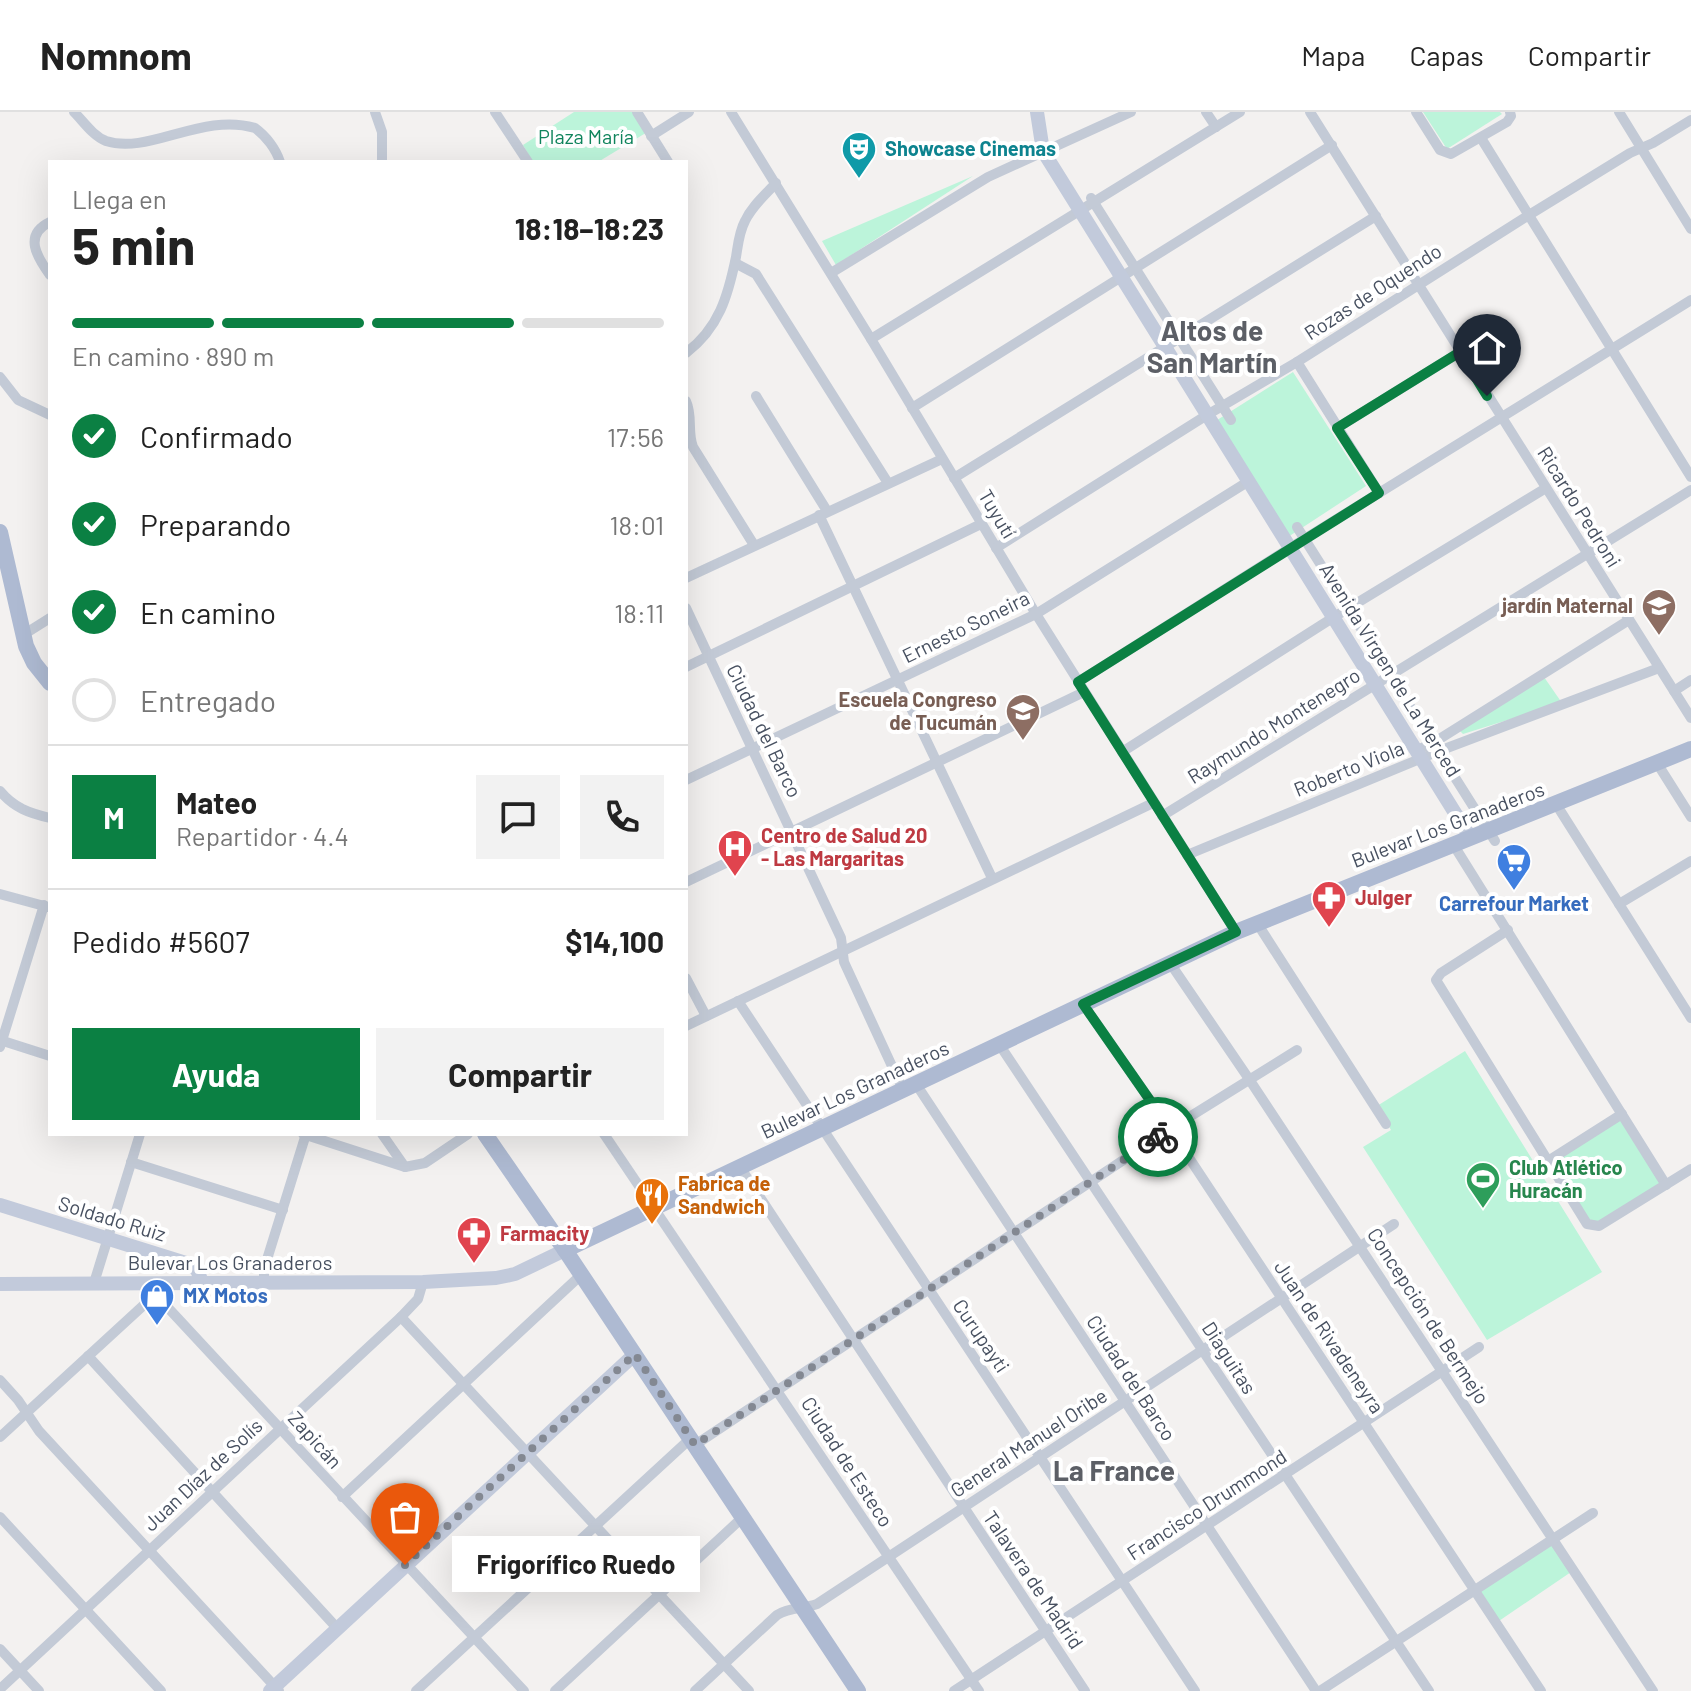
<!DOCTYPE html>
<html lang="es">
<head>
<meta charset="utf-8">
<style>
  body { margin:0; font-family:Barlow,sans-serif; background:#f2f2f2; color:#222; height:100vh; display:flex; flex-direction:column; font-size:30px; white-space:nowrap }
  * { box-sizing:border-box; margin:0 }
  p { font-size:26px; color:#767676 }
  .icon { flex:none; width:44px; height:44px; fill:none; stroke:currentColor; stroke-width:2; stroke-linecap:round; stroke-linejoin:round }
  .map { position:relative; flex:1; overflow:hidden }
  .side { position:absolute; left:48px; top:48px; width:640px; height:976px; display:flex; flex-direction:column; background:#fff; border-radius:0px; box-shadow:0 8px 32px #0002 }
  .side>* { flex:none }
  .pin { position:absolute; display:grid; place-items:center; width:68px; height:68px; color:#fff; margin:-82px -34px; border-radius:50% 50% 50% 0; rotate:-45deg; box-shadow:0 0 8px #0007 }
  .pin .icon { rotate:45deg }
  .courier { position:absolute; display:grid; place-items:center; width:80px; height:80px; margin:-40px; border:6px solid #0b8043; border-radius:50%; background:#fff; color:#222; box-shadow:0 2px 10px #0007 }
  .bubble { position:absolute; height:56px; border-radius:0px; background:#fff; box-shadow:0 8px 32px #0002; font-size:26px; font-weight:700; line-height:56px; text-align:center }
  .summary em { font-style:normal; font-weight:700 }
  .summary div { display:flex; flex-direction:column-reverse }
  .summary { display:flex; align-items:center; justify-content:space-between; height:136px; padding:0 24px }
  h1 { font-size:52px; font-weight:700; line-height:60px }
  .bar { display:grid; grid-template-columns:repeat(4,1fr); gap:12px 8px; align-content:center; height:96px; padding:0 24px }
  .bar i { height:10px; border-radius:6px; background:#e0e0e0 }
  .bar .current { background:#0b8043 }
  .bar p { grid-column:span 4 }
  .line { display:flex; align-items:center; gap:20px; padding:0 24px; border-top:2px solid #e0e0e0 }
  .line div { flex:1 }
  .round { display:grid; place-items:center; flex:none; width:84px; height:84px; border-radius:0px; background:#f2f2f2 }
  ol { padding:0 24px; list-style:none }
  li { display:flex; align-items:center; gap:24px; height:88px }
  li p { margin-inline-start:auto }
  li .icon { padding:8px; border-radius:50%; background:#0b8043; color:#fff; stroke-width:4 }
  li:last-child { color:#767676 }
  li i { width:44px; height:44px; border:4px solid #e0e0e0; border-radius:50% }
  .primary-button { display:flex; gap:16px; margin-top:auto; padding:16px 24px }
  .primary-button a { flex:1; height:92px; border-radius:0px; background:#0b8043; color:#fff; font-size:32px; font-weight:700; line-height:92px; text-align:center }
  .primary-button a+a { background:#f2f2f2; color:#222 }
  header { display:flex; align-items:center; gap:48px; box-sizing:border-box; height:112px; padding:0 40px; background:#fff; border-bottom:2px solid #e0e0e0 }
  header strong { font-size:38px }
  nav { display:flex; gap:44px; margin-inline-start:auto; font-size:28px }
  .map>svg:first-child { display:block }
</style>
</head>
<body>
<header>
<strong>Nomnom</strong>
<nav><a>Mapa</a><a>Capas</a><a>Compartir</a></nav>
</header>
<div class="map">
<svg width="1691" height="1579" viewBox="0 0 1691 1579">
  <rect width="100%" height="100%" fill="#f3f1f0"/>
  <g fill="#bcf4da">
    <path d="M 574,0 L 636,0 L 649,19 L 598,50 L 533,50 L 523,33 Z"/>
    <path d="M 1423,0 L 1500,0 L 1502,2 L 1447,37 Z"/>
    <path d="M 973,64 L 836,153 L 822,129 Z"/>
    <path d="M 1293,260 L 1366,374 L 1288,425 L 1214,310 Z"/>
    <path d="M 1544,565 L 1562,591 L 1463,622 L 1460,619 Z"/>
    <path d="M 1465,939 L 1602,1160 L 1487,1228 L 1363,1035 L 1391,1018 L 1377,994 Z"/>
    <path d="M 1622,1002 L 1666,1072 L 1593,1115 L 1548,1049 Z"/>
    <path d="M 1554,1426 L 1574,1458 L 1496,1511 L 1474,1477 Z"/>
  </g>
  <g fill="none" stroke-linecap="round" stroke-linejoin="round">
    <g stroke="#c3cad6" stroke-width="10">
      <path d="M 74,0 C 84,10 93,24 106,29 C 149,43 202,0 255,16 C 266,24 276,37 280,50"/>
      <path d="M 375,0 L 382,20 L 382,50"/>
      <path d="M 495,0 L 528,50"/>
      <path d="M 637,0 L 668,50"/>
      <path d="M 731,0 L 871,227 L 1036,502 L 1236,820"/>
      <path d="M 1206,0 L 1216,15"/>
      <path d="M 1310,0 L 1691,606"/>
      <path d="M 1416,0 L 1440,38 L 1451,42 L 1507,10 L 1511,4 L 1510,0"/>
      <path d="M 1619,0 L 1691,117"/>
      <path d="M 651,24 L 689,0"/>
      <path d="M 1481,26 L 1691,365"/>
      <path d="M 1091,86 L 1231,308"/>
      <path d="M 50,110 C 23,123 37,145 50,163"/>
      <path d="M 735,151 L 756,162 L 888,371"/>
      <path d="M 831,161 L 988,65 L 1131,0"/>
      <path d="M 871,227 L 1240,0"/>
      <path d="M 686,241 C 719,216 728,184 736,145 C 738,133 739,120 745,109 C 752,94 765,83 776,71"/>
      <path d="M 1297,250 L 1379,381"/>
      <path d="M 0,265 L 18,288 L 50,303"/>
      <path d="M 756,284 L 827,399"/>
      <path d="M 686,289 C 693,304 687,319 693,335 L 754,433"/>
      <path d="M 912,296 L 1332,33"/>
      <path d="M 1337,316 L 1460,240"/>
      <path d="M 954,366 L 1376,104"/>
      <path d="M 819,403 L 992,766"/>
      <path d="M 1297,415 L 1495,729"/>
      <path d="M 996,436 L 1207,303 L 1297,250 L 1529,103 L 1630,41 L 1653,31 L 1691,8"/>
      <path d="M 686,466 L 942,347"/>
      <path d="M 686,496 L 841,826 L 844,850 L 903,978"/>
      <path d="M 23,523 L 50,506"/>
      <path d="M 686,555 L 981,412"/>
      <path d="M 1078,570 L 1290,436 L 1691,188"/>
      <path d="M 1674,579 L 1691,568"/>
      <path d="M 1417,638 L 1433,631 L 1629,508"/>
      <path d="M 1122,640 L 1334,505 L 1546,376"/>
      <path d="M 1657,651 L 1691,705"/>
      <path d="M 686,668 L 1036,502 L 1249,369"/>
      <path d="M 0,679 C 14,696 29,701 50,706"/>
      <path d="M 1556,692 L 1691,906"/>
      <path d="M 1162,704 L 1691,378"/>
      <path d="M 1453,732 L 1666,1073"/>
      <path d="M 1187,743 L 1439,639 L 1659,556"/>
      <path d="M 686,770 L 1084,580"/>
      <path d="M 0,782 L 48,795"/>
      <path d="M 1619,792 L 1691,749"/>
      <path d="M 1257,811 L 1386,1012"/>
      <path d="M 1508,818 L 1441,861 L 1436,868 L 1587,1112 L 1599,1114 L 1691,1057"/>
      <path d="M 1170,851 L 1249,967 L 1653,1579"/>
      <path d="M 686,866 L 706,904"/>
      <path d="M 738,889 L 1195,1579"/>
      <path d="M 1083,892 L 1170,1017 L 1541,1579"/>
      <path d="M 686,914 L 1153,691"/>
      <path d="M 0,928 L 50,944"/>
      <path d="M 999,932 L 1429,1579"/>
      <path d="M 0,935 L 44,793"/>
      <path d="M 916,972 L 1316,1579"/>
      <path d="M 303,1022 L 405,1055 L 425,1051 L 468,1022"/>
      <path d="M 382,1022 L 405,1055"/>
      <path d="M 604,1022 L 979,1579"/>
      <path d="M 1548,1049 L 1622,1002"/>
      <path d="M 131,1050 L 283,1098"/>
      <path d="M 740,1055 L 1085,1579"/>
      <path d="M 94,1171 L 140,1022"/>
      <path d="M 145,1171 L 524,1579"/>
      <path d="M 264,1171 L 264,1157 L 306,1022"/>
      <path d="M 401,1205 L 749,1579"/>
      <path d="M 88,1244 L 337,1516"/>
      <path d="M 0,1268 L 18,1288 L 39,1319 L 279,1579"/>
      <path d="M 0,1325 L 146,1191 L 158,1176"/>
      <path d="M 695,1333 L 1170,1017 L 1297,938"/>
      <path d="M 342,1385 L 581,1163"/>
      <path d="M 0,1405 L 161,1579"/>
      <path d="M 0,1537 L 39,1579"/>
      <path d="M 0,1577 L 401,1205 L 418,1187 L 423,1170"/>
      <path d="M 416,1579 L 691,1326"/>
      <path d="M 555,1579 L 743,1405"/>
      <path d="M 695,1579 L 777,1503 C 790,1495 804,1497 817,1492 L 1394,1112"/>
      <path d="M 954,1579 L 1479,1235"/>
      <path d="M 1320,1579 L 1593,1401"/>
    </g>
    <g stroke="#c2cadb" stroke-width="14">
      <path d="M 1037,0 L 1043,39 L 1470,725"/>
      <path d="M 0,1093 L 189,1152 L 197,1158 L 202,1170"/>
      <path d="M 0,1172 L 423,1170 L 496,1166 L 515,1162 L 565,1138"/>
      <path d="M 270,1579 L 635,1242"/>
    </g>
    <g stroke="#aebad2" stroke-width="16">
      <path d="M 0,420 L 26,534 L 34,551 L 50,571"/>
      <path d="M 485,1022 L 565,1138 L 858,1579"/>
      <path d="M 565,1138 L 1236,820 L 1691,637"/>
    </g>
  </g>
  <g fill="none" stroke-linecap="round" stroke-linejoin="round">
    <path stroke="#838892" stroke-width="8" stroke-dasharray="0 14.4" d="M 405,1453 L 635,1242 L 695,1333 L 1158,1025"/>
    <path stroke="#0b8043" stroke-width="10" d="M 1158,1025 L 1170,1017 L 1083,892 L 1236,820 L 1078,570 L 1379,381 L 1337,316 L 1460,240 L 1487,284"/>
  </g>
  <defs>
    <g id="theatre-pin" transform="scale(1.8)"><path d="M0 17L-7.5 6A9.5 9.5 0 1 1 7.5 6Z" fill="#0f9aa8" stroke="#fff"/><path d="M-5-5.5Q0-4 5-5.5V0Q5 5 0 6Q-5 5-5 0ZM-3.3-2.5H-1v1.5H-3.3ZM1-2.5H3.3v1.5H1ZM-2.8 1Q0 5.5 2.8 1Z" fill="#fff"/></g>
    <g id="school-pin" transform="scale(1.8)"><path d="M0 17L-7.5 6A9.5 9.5 0 1 1 7.5 6Z" fill="#8d6e63" stroke="#fff"/><path d="M0-5L7-2L0 1L-7-2ZM-4 1L0 2.5L4 1V4Q0 6-4 4Z" fill="#fff"/></g>
    <g id="hospital-pin" transform="scale(1.8)"><path d="M0 17L-7.5 6A9.5 9.5 0 1 1 7.5 6Z" fill="#e0444e" stroke="#fff"/><path d="M-5-5h3v3.5h4V-5h3V5h-3V1.5h-4V5h-3Z" fill="#fff"/></g>
    <g id="supermarket-pin" transform="scale(1.8)"><path d="M0 17L-7.5 6A9.5 9.5 0 1 1 7.5 6Z" fill="#3f7fe0" stroke="#fff"/><path d="M-6-5.5h2.5l.6 2H6L4.5 2H-2.5L-4.4-4H-6ZM-1.5 3.2a1.3 1.3 0 1 0 .1 0ZM3 3.2a1.3 1.3 0 1 0 .1 0Z" fill="#fff"/></g>
    <g id="pharmacy-pin" transform="scale(1.8)"><path d="M0 17L-7.5 6A9.5 9.5 0 1 1 7.5 6Z" fill="#e0444e" stroke="#fff"/><path d="M-2-6h4v4h4v4h-4v4h-4v-4h-4v-4h4Z" fill="#fff"/></g>
    <g id="stadium-pin" transform="scale(1.8)"><path d="M0 17L-7.5 6A9.5 9.5 0 1 1 7.5 6Z" fill="#2e9e5b" stroke="#fff"/><path d="M0-5a6.5 5 0 1 0 0 10a6.5 5 0 1 0 0-10ZM-3.5-1.8h7v3.6h-7Z" fill="#fff"/></g>
    <g id="restaurant-pin" transform="scale(1.8)"><path d="M0 17L-7.5 6A9.5 9.5 0 1 1 7.5 6Z" fill="#e8710a" stroke="#fff"/><path d="M-5-6h1v4h1v-4h1v4h1v-4h1v5L-1.5 .5V6h-2V.5L-5-1ZM5-6V6H3V1.5H1.5Q1.5-4 5-6Z" fill="#fff"/></g>
    <g id="shop-pin" transform="scale(1.8)"><path d="M0 17L-7.5 6A9.5 9.5 0 1 1 7.5 6Z" fill="#3f7fe0" stroke="#fff"/><path d="M-5-2.5h2.3a2.7 3.5 0 0 1 5.4 0H5L5.5 6h-11ZM-1.5-2.5h3a1.5 2.3 0 0 0-3 0Z" fill="#fff"/></g>
  </defs>
  <g fill-rule="evenodd">
    <use href="#theatre-pin" x="859" y="37"/>
    <use href="#school-pin" x="1659" y="494"/>
    <use href="#school-pin" x="1023" y="599"/>
    <use href="#hospital-pin" x="735" y="735"/>
    <use href="#supermarket-pin" x="1514" y="749"/>
    <use href="#pharmacy-pin" x="1329" y="786"/>
    <use href="#stadium-pin" x="1483" y="1067"/>
    <use href="#restaurant-pin" x="652" y="1083"/>
    <use href="#pharmacy-pin" x="474" y="1122"/>
    <use href="#shop-pin" x="157" y="1184"/>
  </g>
  <g text-anchor="middle" stroke-width="8" stroke-linejoin="round" paint-order="stroke">
    <g font-size="20" fill="#0f845c" stroke="#fff">
      <text x="586" y="32">Plaza María</text>
    </g>
    <g font-size="20" font-weight="bold" fill="#0d838f" stroke="#fff" text-anchor="start">
      <text x="885" y="44">Showcase Cinemas</text>
    </g>
    <g font-size="20" fill="#475060" stroke="#fff">
      <text transform="translate(1373 180) rotate(-33)" y="7">Rozas de Oquendo</text>
      <text transform="translate(1579 395) rotate(58)" y="7">Ricardo Pedroni</text>
      <text transform="translate(997 402) rotate(59)" y="7">Tuyutí</text>
      <text transform="translate(966 515) rotate(-26)" y="7">Ernesto Soneira</text>
      <text transform="translate(1390 558) rotate(58)" y="7">Avenida Virgen de La Merced</text>
      <text transform="translate(1274 614) rotate(-32)" y="7">Raymundo Montenegro</text>
      <text transform="translate(764 619) rotate(64)" y="7">Ciudad del Barco</text>
      <text transform="translate(1349 657) rotate(-22)" y="7">Roberto Viola</text>
      <text transform="translate(1448 713) rotate(-21)" y="7">Bulevar Los Granaderos</text>
      <text transform="translate(855 978) rotate(-25)" y="7">Bulevar Los Granaderos</text>
      <text transform="translate(112 1107) rotate(17)" y="7">Soldado Ruiz</text>
      <text x="230" y="1158">Bulevar Los Granaderos</text>
      <text transform="translate(1428 1204) rotate(57)" y="7">Concepción de Bermejo</text>
      <text transform="translate(981 1224) rotate(56)" y="7">Curupayti</text>
      <text transform="translate(1329 1225) rotate(56)" y="7">Juan de Rivadeneyra</text>
      <text transform="translate(1229 1246) rotate(57)" y="7">Diaguitas</text>
      <text transform="translate(1131 1266) rotate(57)" y="7">Ciudad del Barco</text>
      <text transform="translate(315 1328) rotate(48)" y="7">Zapicán</text>
      <text transform="translate(1029 1331) rotate(-33)" y="7">General Manuel Oribe</text>
      <text transform="translate(847 1350) rotate(57)" y="7">Ciudad de Esteco</text>
      <text transform="translate(203 1363) rotate(-43)" y="7">Juan Díaz de Solís</text>
      <text transform="translate(1207 1393) rotate(-33)" y="7">Francisco Drummond</text>
      <text transform="translate(1033 1468) rotate(56)" y="7">Talavera de Madrid</text>
    </g>
    <g font-size="20" font-weight="bold" fill="#785e54" stroke="#fff" text-anchor="end">
      <text x="1633" y="501">jardín Maternal</text>
      <text x="997" y="595">Escuela Congreso<tspan x="997" dy="23">de Tucumán</tspan></text>
    </g>
    <g font-size="20" font-weight="bold" fill="#be3a42" stroke="#fff" text-anchor="start">
      <text x="761" y="731">Centro de Salud 20<tspan x="761" dy="23">- Las Margaritas</tspan></text>
      <text x="1355" y="793">Julger</text>
      <text x="500" y="1129">Farmacity</text>
    </g>
    <g font-size="20" font-weight="bold" fill="#366cbe" stroke="#fff">
      <text x="1514" y="799">Carrefour Market</text>
      <text x="183" y="1191" text-anchor="start">MX Motos</text>
    </g>
    <g font-size="20" font-weight="bold" fill="#27864d" stroke="#fff" text-anchor="start">
      <text x="1509" y="1063">Club Atlético<tspan x="1509" dy="23">Huracán</tspan></text>
    </g>
    <g font-size="20" font-weight="bold" fill="#c56008" stroke="#fff" text-anchor="start">
      <text x="678" y="1079">Fabrica de<tspan x="678" dy="23">Sandwich</tspan></text>
    </g>
    <g font-size="28" font-weight="bold" fill="#5c5f66" stroke="#fff">
      <text x="1212" y="229">Altos de<tspan x="1212" dy="32">San Martín</tspan></text>
      <text x="1114" y="1369">La France</text>
    </g>
  </g>
</svg>
<div class="pin" style="left:405px;top:1453px;background:#ea580c"><svg class="icon" aria-label="bag" viewBox="0 0 24 24"><path d="M5 8h14l-1 12H6zM9 8a3 3 0 0 1 6 0"/></svg></div>
<div class="pin" style="left:1487px;top:284px;background:#1f2937"><svg class="icon" aria-label="home" viewBox="0 0 24 24"><path d="M3 11l9-7 9 7M6 9v11h12V9"/></svg></div>
<div class="courier" style="left:1158px;top:1025px"><svg class="icon" aria-label="bike" viewBox="0 0 24 24"><circle cx="6" cy="16" r="4"/><circle cx="18" cy="16" r="4"/><path d="M6 16l4-8h5l3 8M10 8l3 8H6M13 5h3"/></svg></div>
<div class="bubble" style="left:452px;top:1424px;width:248px">Frigorífico Ruedo</div>
<section class="side">
<div class="summary"><div><h1>5 min</h1><p>Llega en</p></div><em>18:18–18:23</em></div>
<div class="bar"><i class="current"></i><i class="current"></i><i class="current"></i><i></i><p>En camino · 890 m</p></div>
<ol>
<li><svg class="icon" aria-label="check" viewBox="0 0 24 24"><path d="M5 12l5 5 9-10"/></svg>Confirmado<p>17:56</p></li>
<li><svg class="icon" aria-label="check" viewBox="0 0 24 24"><path d="M5 12l5 5 9-10"/></svg>Preparando<p>18:01</p></li>
<li><svg class="icon" aria-label="check" viewBox="0 0 24 24"><path d="M5 12l5 5 9-10"/></svg>En camino<p>18:11</p></li>
<li><i></i>Entregado</li>
</ol>
<div class="line" style="height:144px"><b class="round" style="background:#0b8043;color:#fff">M</b><div><b>Mateo</b><p>Repartidor · 4.4</p></div><a class="round"><svg class="icon" aria-label="chat" viewBox="0 0 24 24"><path d="M4 5h16v11H9l-5 4z"/></svg></a><a class="round"><svg class="icon" aria-label="phone" viewBox="0 0 24 24"><path d="M5 4h4l2 5-3 2q2 4 5 5l2-3 5 2v4C11 20 4 13 5 4z"/></svg></a></div>
<div class="line" style="height:104px"><div>Pedido #5607</div><b>$14,100</b></div>
<div class="primary-button"><a>Ayuda</a><a>Compartir</a></div>
</section>
</div>
</body>
</html>
